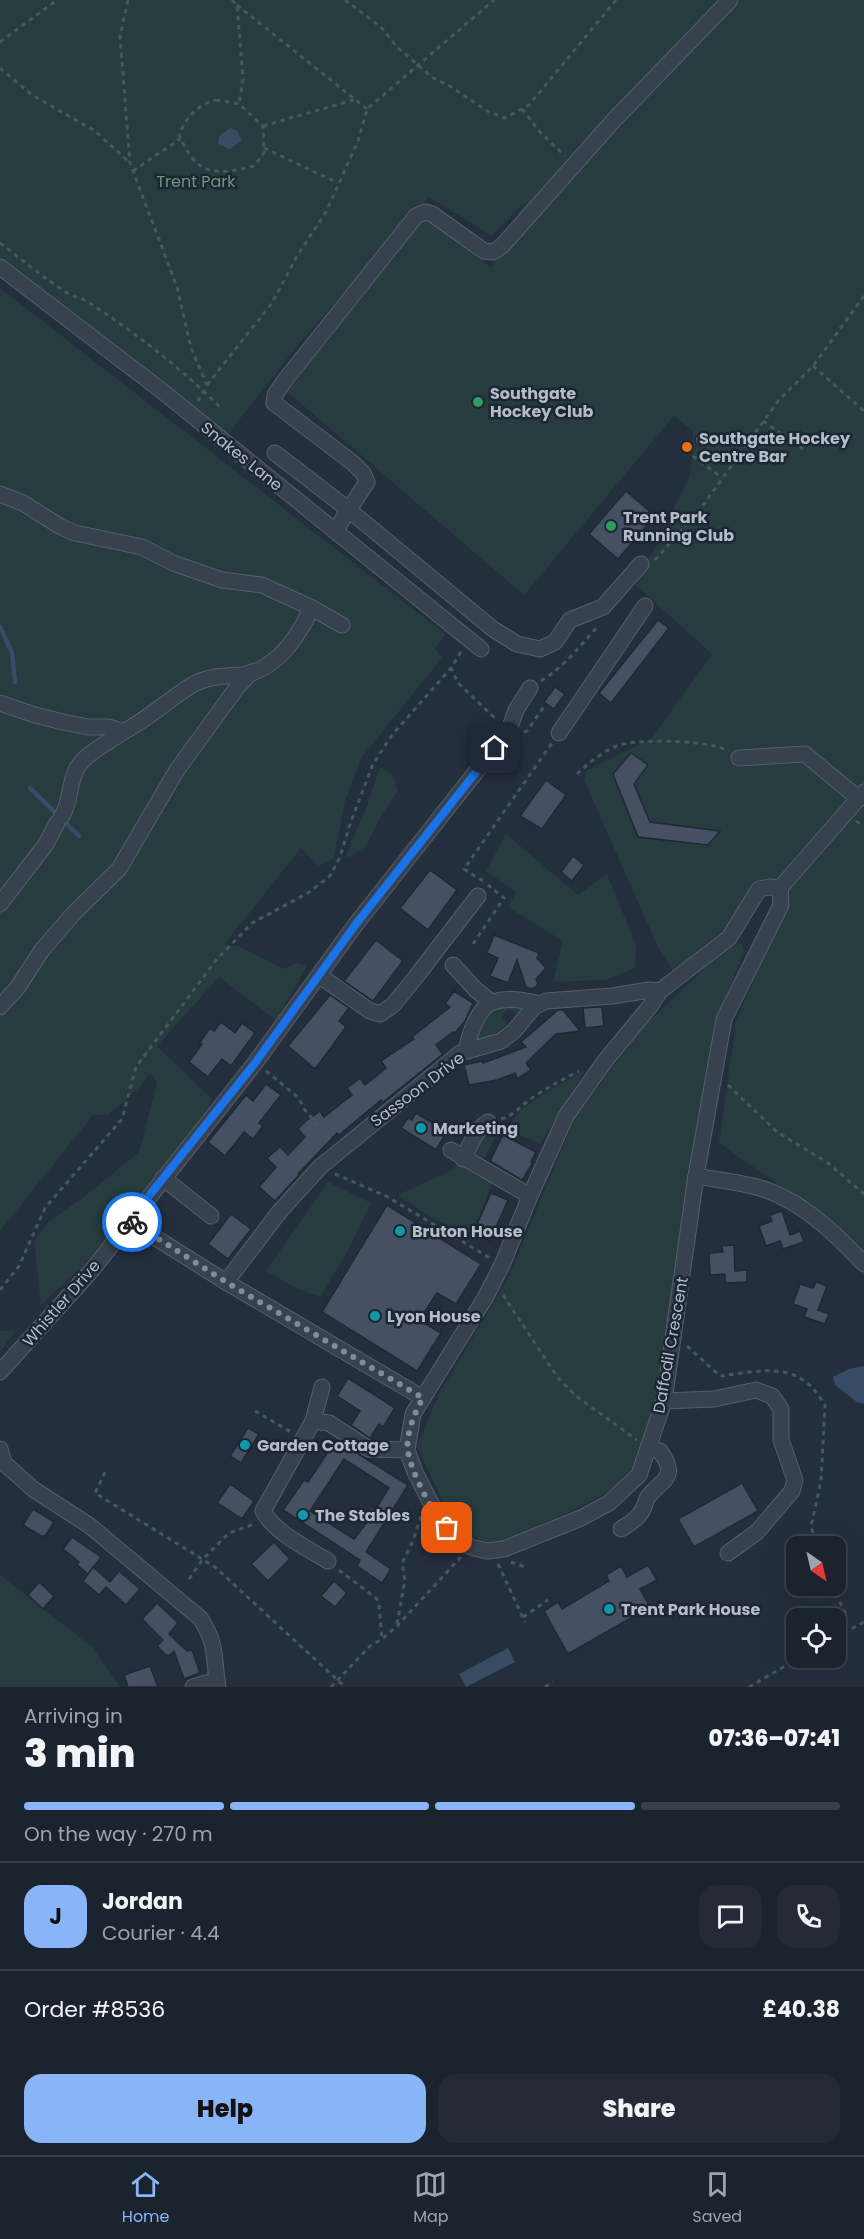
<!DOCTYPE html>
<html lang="en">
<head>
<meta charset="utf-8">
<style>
  body { margin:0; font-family:Poppins,sans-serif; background:#242b36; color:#f1f3f6; height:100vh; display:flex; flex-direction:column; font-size:22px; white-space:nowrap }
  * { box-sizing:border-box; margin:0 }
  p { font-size:20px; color:#a0a4aa }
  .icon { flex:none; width:33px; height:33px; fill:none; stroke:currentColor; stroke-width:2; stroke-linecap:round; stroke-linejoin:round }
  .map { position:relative; height:1687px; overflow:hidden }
  .side { display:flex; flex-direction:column; background:#1b232e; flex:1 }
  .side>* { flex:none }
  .needle { width:39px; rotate:146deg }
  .controls { position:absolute; left:786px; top:1536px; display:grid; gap:12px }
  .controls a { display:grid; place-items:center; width:60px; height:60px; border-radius:12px; background:#1b232e; box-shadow:0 6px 24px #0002,0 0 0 2px #39404a; font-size:30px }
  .pin { position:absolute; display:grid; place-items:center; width:51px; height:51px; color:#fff; margin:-26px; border-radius:12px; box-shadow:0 3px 9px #0006 }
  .courier { position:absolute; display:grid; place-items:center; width:60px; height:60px; margin:-30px; border:4px solid #1a73e8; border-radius:50%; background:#fff; color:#222; box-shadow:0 2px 8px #0007 }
  .headline em { font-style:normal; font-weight:800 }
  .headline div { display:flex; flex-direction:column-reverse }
  .headline { display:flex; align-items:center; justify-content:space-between; height:102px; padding:0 24px }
  h1 { font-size:39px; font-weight:800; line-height:45px }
  .bar { display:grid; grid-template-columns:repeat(4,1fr); gap:9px 6px; align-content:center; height:72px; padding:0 24px }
  .bar i { height:8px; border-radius:4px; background:#39404a }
  .bar .on { background:#8ab4f8 }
  .bar p { grid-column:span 4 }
  .line { display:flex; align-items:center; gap:15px; padding:0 24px; border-top:2px solid #39404a }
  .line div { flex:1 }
  .round { display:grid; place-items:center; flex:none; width:63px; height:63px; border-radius:18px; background:#242b36 }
  .cta { display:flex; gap:12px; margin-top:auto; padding:12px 24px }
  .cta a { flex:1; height:69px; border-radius:18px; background:#8ab4f8; color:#111; font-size:24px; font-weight:800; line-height:69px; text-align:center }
  .cta a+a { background:#242b36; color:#f1f3f6 }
  .menu { display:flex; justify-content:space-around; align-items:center; height:84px; border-top:2px solid #39404a; background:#1b232e; font-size:16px; color:#a0a4aa }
  .menu a { display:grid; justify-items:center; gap:3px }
  .menu .on { color:#8ab4f8 }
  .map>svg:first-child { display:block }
</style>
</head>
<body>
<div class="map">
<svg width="864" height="1687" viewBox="0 0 864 1687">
  <rect width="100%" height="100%" fill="#242f3e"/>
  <g fill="#263c3f">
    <path d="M 0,0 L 864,0 L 864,1252 L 839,1227 L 719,1143 L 736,1021 L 787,903 L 773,882 L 718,938 L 673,971 L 658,947 L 584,780 L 587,770 L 651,739 L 712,654 L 631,581 L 667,534 L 666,524 L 690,476 L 693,431 L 674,416 L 524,595 L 283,388 L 426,215 L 491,268 L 524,203 L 492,236 L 429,197 L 301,341 L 228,434 L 0,258 Z"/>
    <path d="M 0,288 L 445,634 L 435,649 L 442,658 L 361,758 L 345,801 L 334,858 L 319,866 L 301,848 L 224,945 L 238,946 L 284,969 L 296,963 L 307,966 L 276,1020 L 219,977 L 157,1046 L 212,1099 L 206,1115 L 86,1263 L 41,1305 L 34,1241 L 49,1221 L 84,1197 L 139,1152 L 157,1083 L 150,1073 L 138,1089 L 108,1115 L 93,1115 L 0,1231 Z"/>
    <path d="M 380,767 L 393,775 L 398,791 L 381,816 L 366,846 L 349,858 L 346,854 L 367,806 Z"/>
    <path d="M 506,834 L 578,895 L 607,874 L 636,945 L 635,968 L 605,980 L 553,982 L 563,941 L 508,907 L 516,892 L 486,871 Z"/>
    <path d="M 742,943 L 744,951 L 718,1019 L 656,1411 L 639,1468 L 617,1488 L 502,1545 L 478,1539 L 449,1516 L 417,1446 L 439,1394 L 509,1277 L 574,1119 L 644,1026 L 725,949 Z"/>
    <path d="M 525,1004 L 516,1014 L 508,1009 L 501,1017 L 508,1024 C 496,1033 485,1041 470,1041 L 493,1009 Z"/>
    <path d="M 585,1070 L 540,1144 L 513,1132 L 511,1123 L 522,1109 L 537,1098 Z"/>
    <path d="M 497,1123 L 499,1131 L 476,1173 L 493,1182 L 470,1237 L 429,1216 L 398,1195 L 452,1170 L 485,1128 Z"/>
    <path d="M 328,1182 L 371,1203 L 347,1252 L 320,1297 L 298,1289 L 266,1271 Z"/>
    <path d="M 16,1330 L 0,1352 L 0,1331 Z"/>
    <path d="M 0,1575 L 92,1647 L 120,1687 L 0,1687 Z"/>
  </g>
  <g fill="#394c67">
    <path d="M 230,128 L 237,131 L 242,140 L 230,149 L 218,144 L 219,136 Z"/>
    <path d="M 864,1366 L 864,1404 L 857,1402 L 835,1385 L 833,1377 L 849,1369 Z"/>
    <path d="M 508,1648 L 515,1662 L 466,1687 L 459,1674 Z"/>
  </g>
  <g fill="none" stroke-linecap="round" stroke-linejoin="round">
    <g stroke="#394c67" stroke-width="4.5">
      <path d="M 0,627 L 12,653 L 15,682"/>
      <path d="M 30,788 L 79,836"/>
    </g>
  </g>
  <g fill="#455162" stroke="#1f2835" stroke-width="1.5" fill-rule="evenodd">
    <circle cx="701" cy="440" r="6"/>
    <path d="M 626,491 L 655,516 L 618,559 L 589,534 Z"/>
    <path d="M 658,620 L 669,628 L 611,703 L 599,693 Z"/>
    <path d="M 555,687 L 565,694 L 554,709 L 544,702 Z"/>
    <path d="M 631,753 L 648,765 L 634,784 L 650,822 L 720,831 L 708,845 L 638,837 L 613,774 Z"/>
    <path d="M 546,780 L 566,795 L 542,829 L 520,816 Z"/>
    <path d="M 573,856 L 584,865 L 572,881 L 561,872 Z"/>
    <path d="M 430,870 L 457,890 L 428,930 L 400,908 Z"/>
    <path d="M 494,935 L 539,953 L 537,958 L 546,968 L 536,979 L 538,983 L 536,987 L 531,989 L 526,987 L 517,960 L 508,983 L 490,976 L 498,958 L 487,953 Z"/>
    <path d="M 376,940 L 403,961 L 373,1001 L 344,981 Z"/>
    <path d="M 454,991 L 473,1003 L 465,1021 L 455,1033 L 453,1032 L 436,1045 L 443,1054 L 383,1102 L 381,1100 L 339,1135 L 337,1133 L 298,1174 L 299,1175 L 275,1201 L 259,1187 L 276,1167 L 267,1158 L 280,1147 L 288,1155 L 305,1137 L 298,1129 L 306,1121 L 320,1111 L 324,1117 L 352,1095 L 347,1088 L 360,1078 L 365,1085 L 386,1068 L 381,1061 L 414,1039 L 412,1037 L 450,1007 L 445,1004 Z"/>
    <path d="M 330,995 L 349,1008 L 339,1021 L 346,1027 L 315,1069 L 288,1046 Z"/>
    <path d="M 599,1007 L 602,1007 L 604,1026 L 585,1028 L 583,1008 Z"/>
    <path d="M 558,1010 L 563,1010 L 580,1031 L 556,1034 L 526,1063 L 531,1070 L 517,1079 L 515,1073 L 497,1080 L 469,1085 L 464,1065 L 482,1061 L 483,1063 L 526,1047 L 521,1042 Z"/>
    <path d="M 221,1022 L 235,1033 L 242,1023 L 255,1033 L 231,1066 L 222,1059 L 208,1077 L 189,1062 L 202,1044 L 200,1042 L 210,1028 L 214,1031 Z"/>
    <path d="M 266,1084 L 281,1095 L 259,1123 L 263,1126 L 253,1139 L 244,1132 L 225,1156 L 208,1142 L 246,1095 L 253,1101 Z"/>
    <path d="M 416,1113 L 447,1132 L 436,1150 L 401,1128 L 408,1118 L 412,1120 Z"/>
    <path d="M 503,1135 L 536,1152 L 531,1162 L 533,1163 L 522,1180 L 490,1161 Z"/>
    <path d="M 491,1193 L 508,1200 L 490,1241 L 473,1233 Z"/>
    <path d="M 387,1205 L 481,1264 L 456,1304 L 437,1293 L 419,1320 L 441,1333 L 417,1371 L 322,1312 Z"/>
    <path d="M 782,1211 L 790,1235 L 800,1231 L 804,1242 L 783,1249 L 780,1241 L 766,1246 L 759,1226 L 772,1221 L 770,1215 Z"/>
    <path d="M 231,1214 L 251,1229 L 228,1259 L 208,1244 Z"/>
    <path d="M 734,1245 L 735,1271 L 747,1270 L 747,1282 L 725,1283 L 725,1274 L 710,1275 L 709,1253 L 723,1252 L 722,1246 Z"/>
    <path d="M 816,1282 L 827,1286 L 818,1310 L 829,1314 L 825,1324 L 804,1317 L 807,1309 L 793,1304 L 800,1284 L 813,1288 Z"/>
    <path d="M 348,1378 L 395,1408 L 383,1427 L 379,1424 L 370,1438 L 351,1425 L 360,1411 L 337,1396 Z"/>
    <path d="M 248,1428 L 259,1434 L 241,1463 L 230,1456 Z"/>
    <path d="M 336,1440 L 408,1485 L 366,1552 L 391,1569 L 382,1583 L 357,1566 L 360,1560 L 283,1510 L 304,1480 L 308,1482 ZM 344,1459 L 389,1488 L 375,1510 L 371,1507 L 364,1519 L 368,1521 L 354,1539 L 310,1511 Z"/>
    <path d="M 742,1483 L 758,1511 L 694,1547 L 678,1519 Z"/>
    <path d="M 230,1484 L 254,1501 L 242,1519 L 217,1503 Z"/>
    <path d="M 33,1509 L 54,1522 L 45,1536 L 41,1536 L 23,1525 Z"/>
    <path d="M 72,1537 L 101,1557 L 88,1574 L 77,1565 L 79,1562 L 63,1549 Z"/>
    <path d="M 274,1542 L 290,1559 L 268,1581 L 251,1564 Z"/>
    <path d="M 648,1565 L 657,1580 L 640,1589 L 650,1607 L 568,1654 L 544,1611 L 558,1602 L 562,1609 L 609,1581 L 606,1575 L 621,1566 L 627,1577 Z"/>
    <path d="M 93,1567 L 110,1582 L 119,1571 L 140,1589 L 126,1605 L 106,1587 L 99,1595 L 83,1581 Z"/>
    <path d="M 334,1581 L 347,1593 L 335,1607 L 321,1596 Z"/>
    <path d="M 39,1582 L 54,1596 L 43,1609 L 28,1595 Z"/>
    <path d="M 157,1603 L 178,1623 L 169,1634 L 187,1651 L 192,1650 L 200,1673 L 184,1679 L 174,1651 L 170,1655 L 166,1655 L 157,1646 L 163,1640 L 142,1619 Z"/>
    <path d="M 150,1666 L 158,1687 L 128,1687 L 124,1675 Z"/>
  </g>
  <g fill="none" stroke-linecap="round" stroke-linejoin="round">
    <g stroke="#565f6c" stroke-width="17">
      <g id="minor">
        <path d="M 0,267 L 162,391 L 481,649"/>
        <path d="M 275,453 L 349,510 L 493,629 L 517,644 L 540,649 L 555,642 L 570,620 L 603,607 L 641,564"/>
        <path d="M 0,494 L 23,503 L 61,527 L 75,533 L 142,547 L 173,563 L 222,580 L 262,585 L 310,607 C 309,618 301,627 296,636 C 284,654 264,673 241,675 C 224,676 208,676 192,685 C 168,700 148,719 123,732 L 109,727 L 88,727 L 63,722 L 35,715 L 0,703"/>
        <path d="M 335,531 L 367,482 L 363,473 L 353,463 L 274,403 L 275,395 L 285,380 L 416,216 L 425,212 L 432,214 L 484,251 L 493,252 L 502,246 L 614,120 L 730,0"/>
        <path d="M 310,607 L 342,625"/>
        <path d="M 559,733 L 645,606"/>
        <path d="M 739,758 L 805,754 L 859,799"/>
        <path d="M 62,816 C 70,803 69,789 74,775 C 80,755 107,744 123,732"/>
        <path d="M 770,887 L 780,888 L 781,905 L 724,1019 L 696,1176 L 664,1401 L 639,1475 L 609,1503 L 581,1518 L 504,1549 L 487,1551 L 471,1547 L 456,1537 L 439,1519 L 415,1472 L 407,1450 L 413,1414 L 485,1298 L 502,1265 L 530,1196 L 566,1116 L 605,1061 L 651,1005 L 660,991 L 729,938 L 759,889 Z"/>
        <path d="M 780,888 L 864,792"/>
        <path d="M 0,904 L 46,844 L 57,823"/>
        <path d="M 453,965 L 476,990 L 491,1002"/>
        <path d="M 320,976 L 370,1011 L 380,1014 L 393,1005 L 415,978 L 478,896"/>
        <path d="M 0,1007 L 18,987 L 42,950 L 74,913 L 119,869 L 177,770 L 238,686 L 252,672"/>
        <path d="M 467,1050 C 468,1037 478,1007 493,1002 C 508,997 525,1000 539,1004"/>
        <path d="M 451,1150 L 530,1196"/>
        <path d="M 463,1159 C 470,1146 475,1130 488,1122"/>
        <path d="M 696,1176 C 717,1180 740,1182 760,1188 C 801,1200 836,1234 864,1264"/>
        <path d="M 163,1178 L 211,1216"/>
        <path d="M 129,1221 L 226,1282 L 423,1398"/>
        <path d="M 226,1282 L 280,1211 L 320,1167 L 460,1053 L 501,1041 L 514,1031 L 534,1007 L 546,1001 L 612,996 L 650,990 L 660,991"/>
        <path d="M 0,1372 L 92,1270 L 255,1063 L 356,924 L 509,730 L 516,710 L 530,688"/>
        <path d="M 664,1401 L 714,1399 L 756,1390 L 772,1396 L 781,1409 L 781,1440 L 795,1480 L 792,1491 L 757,1532 L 728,1553"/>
        <path d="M 313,1421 L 322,1387"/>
        <path d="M 0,1449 L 4,1463 L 33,1489 L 90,1526 L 200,1618 C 218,1645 213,1658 218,1687"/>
        <path d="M 621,1529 C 627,1525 636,1520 640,1514 C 644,1510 645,1502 648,1497 C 663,1478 679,1478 660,1451 L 648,1448"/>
        <path d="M 328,1561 C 307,1548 275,1533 263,1511 L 313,1421 L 329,1423 L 369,1449 L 407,1450"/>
        <path d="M 193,1687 L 217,1680"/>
      </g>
    </g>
    <g stroke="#44595c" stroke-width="3" stroke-dasharray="4.5 4.5" stroke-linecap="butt">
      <path d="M 128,0 L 120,37 L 130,163 L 177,287 L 191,348 L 207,385 L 198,401"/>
      <path d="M 232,0 L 237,5 L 243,79 L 239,104"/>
      <path d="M 345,0 L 381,27 L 397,47 L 433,78 L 450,86 L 489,112 L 505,118 L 529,105 L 616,0"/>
      <path d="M 237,5 L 367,109"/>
      <path d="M 0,42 L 57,0"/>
      <path d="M 0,68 L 32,95 L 95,131 L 129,162"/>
      <path d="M 216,100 L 239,104 L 263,126 L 264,153 L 254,166 C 214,176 197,176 179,135 C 186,117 197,105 216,100 Z"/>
      <path d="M 522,109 L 540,132 L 565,156"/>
      <path d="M 263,126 L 357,99"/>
      <path d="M 264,148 L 338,183"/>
      <path d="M 133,171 L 180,139"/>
      <path d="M 0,243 C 22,260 44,278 67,293 C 74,297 82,298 88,302 C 136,333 182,369 222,409"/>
      <path d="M 813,366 L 864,411"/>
      <path d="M 207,385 L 272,303 L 297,256 L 326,212 L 358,141 L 367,109 L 494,0"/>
      <path d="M 763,421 L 803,449"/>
      <path d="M 693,456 L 722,478"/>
      <path d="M 655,560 L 704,504 L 778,401 L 813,366 L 864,296"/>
      <path d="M 461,652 L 451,668 L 458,683 L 497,720"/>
      <path d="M 541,681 C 564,667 580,646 598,626"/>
      <path d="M 524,732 L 527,731 L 545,705"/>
      <path d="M 577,774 C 590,762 605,749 623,744 C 646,739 708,740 729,751"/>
      <path d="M 856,821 L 864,826"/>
      <path d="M 483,881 L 464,869 L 552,743"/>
      <path d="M 473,944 L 504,898 L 488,885"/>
      <path d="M 266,1071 L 299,1098 L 304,1109 L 331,1140"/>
      <path d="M 728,1085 L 777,1132 L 828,1163 L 864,1194"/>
      <path d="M 501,1119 C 513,1116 519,1108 529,1100 C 545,1089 561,1080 579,1071"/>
      <path d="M 335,1174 L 386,1196 L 490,1258"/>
      <path d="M 0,1290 L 19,1266 L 45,1208 L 122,1119 L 136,1067 L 217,959 L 252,923 L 308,893 L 330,876 L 340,857 L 350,824 L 373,764 L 392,735 L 451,668"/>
      <path d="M 503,1295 L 558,1378 L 576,1396 L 637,1440"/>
      <path d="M 687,1346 L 720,1376 C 747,1373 784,1363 807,1383 C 815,1389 820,1398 825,1405 L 821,1481 L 811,1526 L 816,1546"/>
      <path d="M 255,1411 L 291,1432"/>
      <path d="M 105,1472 L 95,1493 L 215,1567 L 345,1687"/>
      <path d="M 511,1562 L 528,1568"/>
      <path d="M 498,1564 L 525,1622"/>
      <path d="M 339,1570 L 377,1599 L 379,1604 L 382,1639"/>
      <path d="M 189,1579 L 203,1559 L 229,1533 L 254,1524"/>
      <path d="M 831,1586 L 846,1614 L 843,1633"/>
      <path d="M 523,1617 L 548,1600"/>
      <path d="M 397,1624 L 405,1580 L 402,1563 L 413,1541 L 421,1516"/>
      <path d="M 836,1637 L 864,1622"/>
      <path d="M 331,1687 L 370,1646 L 382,1639 L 397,1626 L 461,1557"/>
      <path d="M 545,1687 L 553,1682"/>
      <path d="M 749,1687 L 799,1658"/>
    </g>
    <use href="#minor" stroke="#38414e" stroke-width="15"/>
  </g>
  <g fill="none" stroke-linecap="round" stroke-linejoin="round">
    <path stroke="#828b98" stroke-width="6" stroke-dasharray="0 10.8" d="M 132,1222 L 226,1282 L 423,1398 C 415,1411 405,1436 408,1452 C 412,1474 432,1512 447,1528"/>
    <path stroke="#1a73e8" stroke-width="8" d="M 132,1222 L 129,1221 L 255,1063 L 356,924 L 495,748"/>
  </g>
  <g fill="#2e9e5b" stroke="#1d2633" stroke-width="2">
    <circle cx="478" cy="402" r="6"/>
    <circle cx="611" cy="526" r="6"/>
  </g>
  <circle fill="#e8710a" stroke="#1d2633" stroke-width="2" cx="687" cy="447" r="6"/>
  <g fill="#0f9aa8" stroke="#1d2633" stroke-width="2">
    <circle cx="421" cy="1128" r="6"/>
    <circle cx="400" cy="1231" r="6"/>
    <circle cx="375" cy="1316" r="6"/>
    <circle cx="245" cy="1445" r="6"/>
    <circle cx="303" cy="1515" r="6"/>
    <circle cx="609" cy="1609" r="6"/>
  </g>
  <g text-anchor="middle" stroke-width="5" stroke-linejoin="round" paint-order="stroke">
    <g font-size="16" fill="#6b9a76" stroke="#1d2633">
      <text x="196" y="187">Trent Park</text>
    </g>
    <g font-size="16" font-weight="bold" fill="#b4bcc9" stroke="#1d2633" text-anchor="start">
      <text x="490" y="399">Southgate<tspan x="490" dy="18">Hockey Club</tspan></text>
      <text x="699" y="444">Southgate Hockey<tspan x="699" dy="18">Centre Bar</tspan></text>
      <text x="623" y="523">Trent Park<tspan x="623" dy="18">Running Club</tspan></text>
      <text x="433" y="1134">Marketing</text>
      <text x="412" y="1237">Bruton House</text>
      <text x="387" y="1322">Lyon House</text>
      <text x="257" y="1451">Garden Cottage</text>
      <text x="315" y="1521">The Stables</text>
      <text x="621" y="1615">Trent Park House</text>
    </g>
    <g font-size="16" fill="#b4bcc9" stroke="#1d2633">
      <text transform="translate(242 456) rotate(39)" y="6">Snakes Lane</text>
      <text transform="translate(417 1089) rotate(-37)" y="6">Sassoon Drive</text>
      <text transform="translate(61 1303) rotate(-49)" y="6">Whistler Drive</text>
      <text transform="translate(670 1345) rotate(-80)" y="6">Daffodil Crescent</text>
    </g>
  </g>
</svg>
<div class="controls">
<a><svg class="needle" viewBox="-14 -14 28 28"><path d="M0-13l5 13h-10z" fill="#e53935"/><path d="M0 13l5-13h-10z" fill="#a0a4aa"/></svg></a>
<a><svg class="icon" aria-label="locate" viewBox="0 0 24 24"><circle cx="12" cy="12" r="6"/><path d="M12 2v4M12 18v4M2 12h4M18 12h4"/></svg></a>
</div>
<div class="pin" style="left:447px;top:1528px;background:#ea580c"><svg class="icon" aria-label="bag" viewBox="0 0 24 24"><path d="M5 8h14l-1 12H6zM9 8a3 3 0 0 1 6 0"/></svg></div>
<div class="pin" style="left:495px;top:748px;background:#1f2937"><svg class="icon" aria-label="home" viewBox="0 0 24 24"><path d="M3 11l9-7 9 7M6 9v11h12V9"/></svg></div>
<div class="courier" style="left:132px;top:1222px"><svg class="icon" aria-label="bike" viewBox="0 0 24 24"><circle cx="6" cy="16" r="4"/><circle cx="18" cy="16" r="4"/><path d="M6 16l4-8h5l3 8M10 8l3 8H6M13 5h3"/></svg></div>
</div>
<section class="side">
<div class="headline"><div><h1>3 min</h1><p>Arriving in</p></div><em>07:36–07:41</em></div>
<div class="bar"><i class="on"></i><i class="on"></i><i class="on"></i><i></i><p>On the way · 270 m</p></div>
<div class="line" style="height:108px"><b class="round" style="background:#8ab4f8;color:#111">J</b><div><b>Jordan</b><p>Courier · 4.4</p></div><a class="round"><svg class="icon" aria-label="chat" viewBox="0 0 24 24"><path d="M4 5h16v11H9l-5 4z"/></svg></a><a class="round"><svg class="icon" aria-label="phone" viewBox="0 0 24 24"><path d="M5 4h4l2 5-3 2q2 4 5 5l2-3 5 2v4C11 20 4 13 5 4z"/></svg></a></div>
<div class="line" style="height:78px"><div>Order #8536</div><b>£40.38</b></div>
<div class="cta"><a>Help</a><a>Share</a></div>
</section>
<nav class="menu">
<a class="on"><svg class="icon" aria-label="home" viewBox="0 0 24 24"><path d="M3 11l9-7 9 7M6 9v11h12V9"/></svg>Home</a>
<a><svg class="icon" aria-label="map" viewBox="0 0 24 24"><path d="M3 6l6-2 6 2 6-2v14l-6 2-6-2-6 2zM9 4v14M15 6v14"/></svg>Map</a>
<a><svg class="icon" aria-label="saved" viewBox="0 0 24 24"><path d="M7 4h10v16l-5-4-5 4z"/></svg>Saved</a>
</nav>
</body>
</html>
